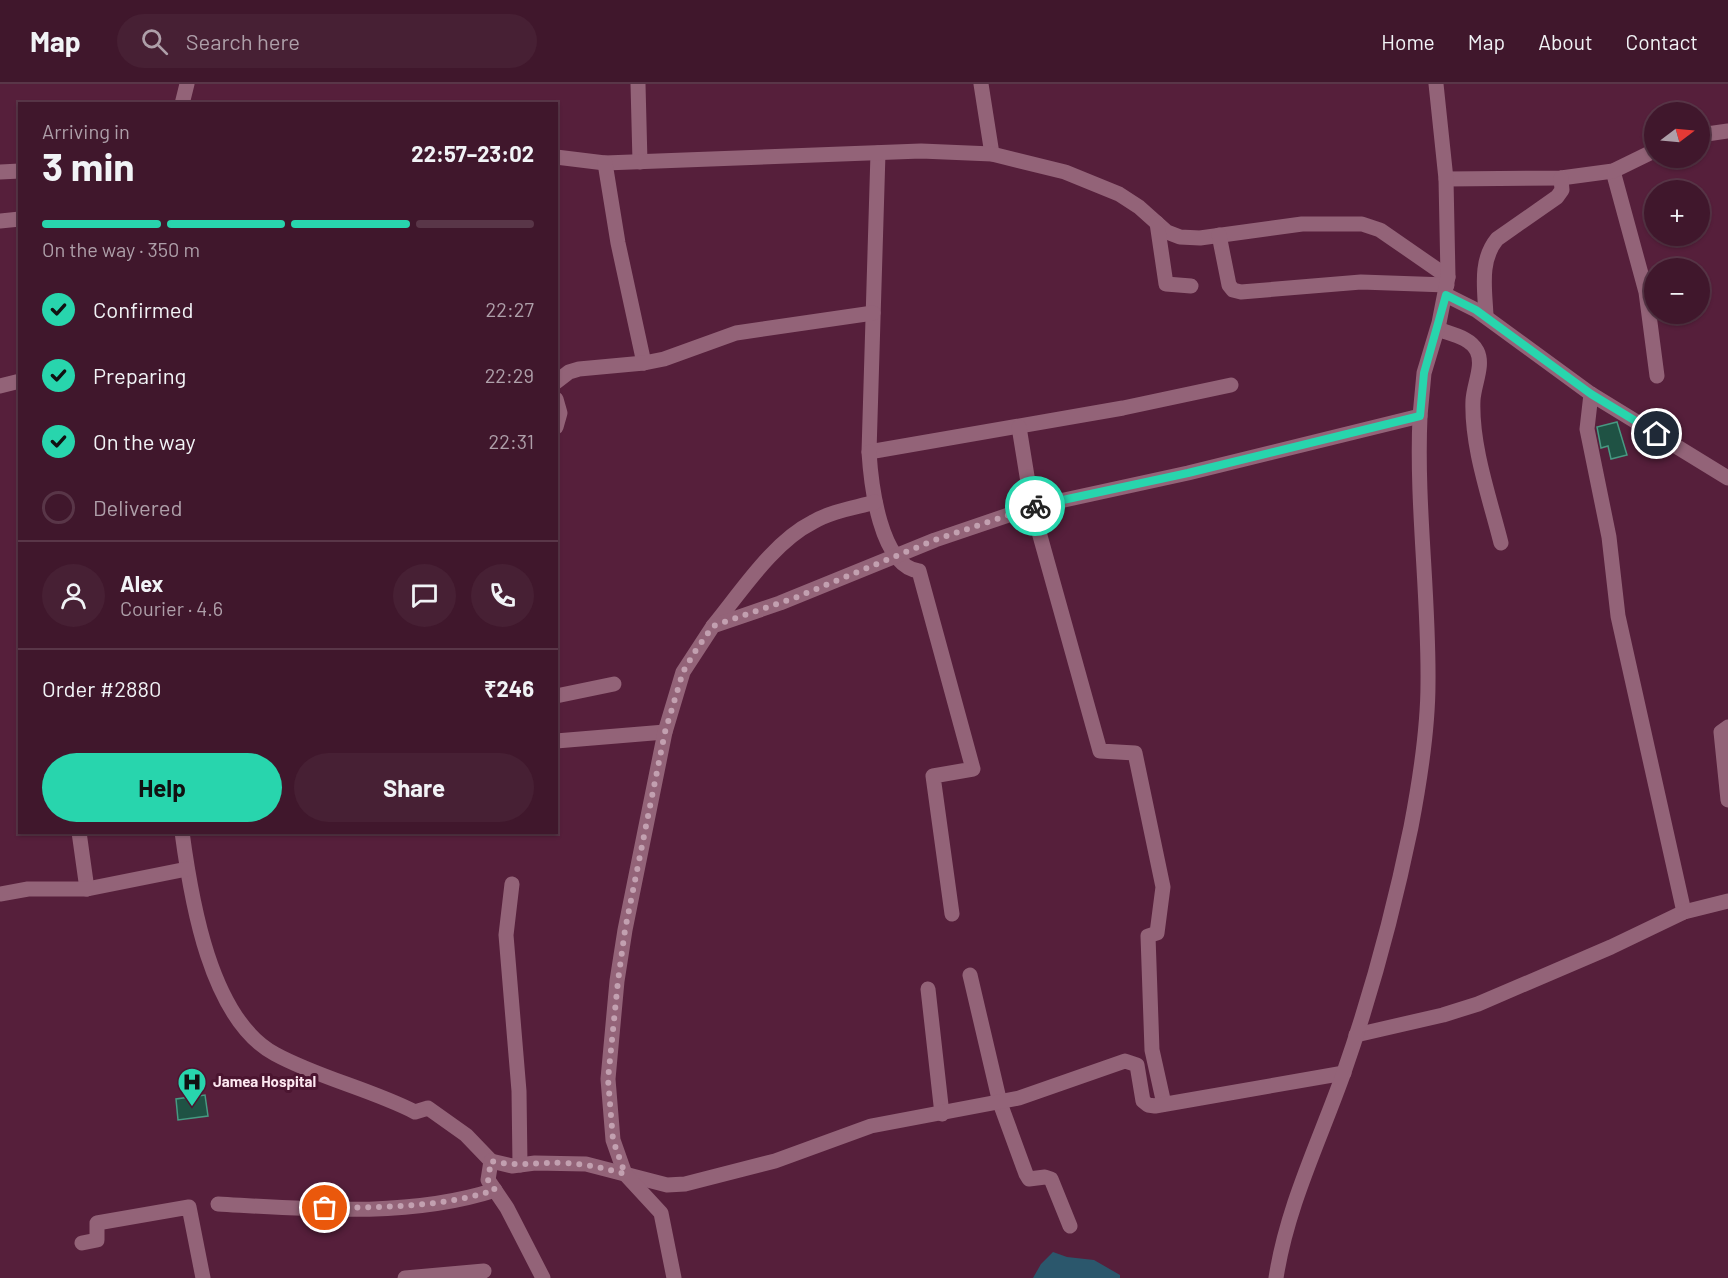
<!DOCTYPE html>
<html lang="en">
<head>
<meta charset="utf-8">
<style>
  body { margin:0; font-family:Barlow,sans-serif; background:#472034; color:#f1f3f6; height:100vh; display:flex; flex-direction:column; font-size:22px; white-space:nowrap }
  * { box-sizing:border-box; margin:0 }
  p { font-size:20px; color:#ae9fa9 }
  .icon { flex:none; width:33px; height:33px; fill:none; stroke:currentColor; stroke-width:2; stroke-linecap:round; stroke-linejoin:round }
  .map { position:relative; flex:1; overflow:hidden }
  .side { position:absolute; left:18px; top:18px; width:540px; height:732px; display:flex; flex-direction:column; background:#40172c; border-radius:0px; box-shadow:0 2px 4px #0004,0 0 0 2px #593648 }
  .side>* { flex:none }
  .needle { width:39px; rotate:74deg }
  .buttons { position:absolute; left:1644px; top:18px; display:grid; gap:12px }
  .buttons a { display:grid; place-items:center; width:66px; height:66px; border-radius:50%; background:#40172c; box-shadow:0 2px 4px #0004,0 0 0 2px #593648; font-size:30px }
  .pin { position:absolute; display:grid; place-items:center; width:51px; height:51px; color:#fff; margin:-26px; border:3px solid #fff; border-radius:50%; box-shadow:0 2px 6px #0007 }
  .courier { position:absolute; display:grid; place-items:center; width:60px; height:60px; margin:-30px; border:4px solid #28d5ad; border-radius:50%; background:#fff; color:#222; box-shadow:0 2px 8px #0007 }
  .head em { font-style:normal; font-weight:700 }
  .head div { display:flex; flex-direction:column-reverse }
  .head { display:flex; align-items:center; justify-content:space-between; height:102px; padding:0 24px }
  h1 { font-size:39px; font-weight:700; line-height:45px }
  .bar { display:grid; grid-template-columns:repeat(4,1fr); gap:9px 6px; align-content:center; height:72px; padding:0 24px }
  .bar i { height:8px; border-radius:4px; background:#593648 }
  .bar .current { background:#28d5ad }
  .bar p { grid-column:span 4 }
  .line { display:flex; align-items:center; gap:15px; padding:0 24px; border-top:2px solid #593648 }
  .line div { flex:1 }
  .round { display:grid; place-items:center; flex:none; width:63px; height:63px; border-radius:32px; background:#472034 }
  ol { padding:0 24px; list-style:none }
  li { display:flex; align-items:center; gap:18px; height:66px }
  li p { margin-inline-start:auto }
  li .icon { padding:6px; border-radius:50%; background:#28d5ad; color:#111; stroke-width:4 }
  li:last-child { color:#ae9fa9 }
  li i { width:33px; height:33px; border:3px solid #593648; border-radius:50% }
  .action { display:flex; gap:12px; margin-top:auto; padding:12px 24px }
  .action a { flex:1; height:69px; border-radius:36px; background:#28d5ad; color:#111; font-size:24px; font-weight:700; line-height:69px; text-align:center }
  .action a+a { background:#472034; color:#f1f3f6 }
  header { display:flex; align-items:center; gap:36px; box-sizing:border-box; height:84px; padding:0 30px; background:#40172c; border-bottom:2px solid #593648 }
  header strong { font-size:28px }
  nav { display:flex; gap:33px; margin-inline-start:auto; font-size:21px }
  .search { width:420px; height:54px; background:#472034; display:flex; align-items:center; gap:15px; box-sizing:border-box; padding:0 21px; border-radius:33px; color:#ae9fa9; font-size:22px }
  .map>svg:first-child { display:block }
</style>
</head>
<body>
<header>
<strong>Map</strong>
<div class="search"><svg class="icon" aria-label="search" viewBox="0 0 24 24"><circle cx="10" cy="10" r="6"/><path d="M15 15l6 6"/></svg>Search here</div>
<nav><a>Home</a><a>Map</a><a>About</a><a>Contact</a></nav>
</header>
<div class="map">
<svg width="1728" height="1194" viewBox="0 0 1728 1194">
  <rect width="100%" height="100%" fill="#561f3b"/>
  <path fill="#2b576c" d="M 1053,1168 L 1067,1173 L 1094,1176 L 1120,1191 L 1120,1194 L 1033,1194 L 1041,1180 Z"/>
  <g fill="#1f5244" stroke="#479982" stroke-width="1.5">
    <path d="M 1617,338 L 1627,371 L 1611,375 L 1608,362 L 1601,364 L 1597,343 Z"/>
    <path d="M 205,1011 L 208,1032 L 178,1036 L 176,1015 Z"/>
  </g>
  <g fill="none" stroke-linecap="round" stroke-linejoin="round">
    <g stroke="#936378" stroke-width="15">
      <path d="M 638,0 L 640,78"/>
      <path d="M 981,0 L 992,70"/>
      <path d="M 182,20 L 187,0"/>
      <path d="M 1700,51 L 1728,47"/>
      <path d="M 878,69 L 869,368 L 1123,324 L 1231,301"/>
      <path d="M 556,73 L 605,79 L 921,67 L 992,70 L 1065,88 L 1119,110 L 1139,123 L 1167,148 L 1180,153 L 1200,154 L 1302,140 L 1362,140 L 1380,146 L 1448,193"/>
      <path d="M 605,79 L 618,159 L 644,279"/>
      <path d="M 1613,87 L 1646,208 L 1657,292"/>
      <path d="M 0,88 L 20,87"/>
      <path d="M 1446,95 L 1561,94 L 1613,87 L 1654,67"/>
      <path d="M 0,137 L 20,135"/>
      <path d="M 1157,139 L 1166,200 L 1191,202"/>
      <path d="M 1219,151 L 1229,201 L 1233,206 L 1241,208 L 1361,198 L 1447,201"/>
      <path d="M 1446,211 L 1476,226 L 1591,310 L 1728,394"/>
      <path d="M 1486,232 C 1485,206 1479,177 1497,155 L 1557,113 L 1562,106 L 1561,94"/>
      <path d="M 1438,245 C 1450,250 1470,253 1477,267 C 1484,281 1474,300 1473,316 C 1471,362 1490,415 1501,459"/>
      <path d="M 556,298 L 569,288 L 579,285 L 644,279 L 664,275 L 736,249 L 873,229"/>
      <path d="M 0,302 L 20,297"/>
      <path d="M 1591,310 L 1587,345 L 1609,453 L 1618,532 L 1684,828"/>
      <path d="M 556,315 L 560,329 L 556,343"/>
      <path d="M 1019,343 L 1032,423 L 1100,667 L 1135,669 L 1163,803 L 1157,849 L 1148,852 L 1152,966 L 1164,1020"/>
      <path d="M 869,368 C 871,400 880,482 919,487 L 973,685 L 933,692 L 952,830"/>
      <path d="M 713,542 C 741,508 773,458 813,438 C 832,427 854,424 875,418"/>
      <path d="M 556,612 L 614,600"/>
      <path d="M 1728,643 L 1721,648 L 1728,716"/>
      <path d="M 556,657 L 665,648"/>
      <path d="M 79,748 L 87,805"/>
      <path d="M 182,748 C 191,815 210,935 275,970 C 319,994 370,1005 415,1028 L 428,1024 L 466,1051 L 491,1077 L 488,1096 L 507,1124 L 543,1194"/>
      <path d="M 512,800 L 506,851 L 519,1007 L 520,1081"/>
      <path d="M 0,810 L 28,805 L 87,805 L 187,785"/>
      <path d="M 970,891 L 1000,1019 L 1026,1090 L 1029,1095 L 1045,1093 L 1051,1095 L 1070,1142"/>
      <path d="M 928,905 L 942,1030"/>
      <path d="M 1356,951 L 1443,931 L 1478,920 L 1611,863 L 1684,828 L 1728,817"/>
      <path d="M 491,1077 L 512,1082 L 535,1079 L 586,1080 L 667,1101 L 685,1100 L 775,1077 L 871,1042 L 1019,1014 L 1125,977 L 1137,981 L 1143,1017 L 1148,1021 L 1155,1022 L 1344,989"/>
      <path d="M 218,1120 C 307,1125 409,1134 495,1106"/>
      <path d="M 82,1159 L 97,1156 L 97,1139 L 189,1123 L 203,1194"/>
      <path d="M 405,1194 L 484,1187"/>
      <path d="M 674,1194 L 661,1129 L 625,1090 L 613,1056 L 608,995 L 617,897 L 625,846 L 665,648 L 683,588 L 713,542 L 780,519 L 935,456 L 1032,423 L 1188,389 L 1420,332"/>
      <path d="M 1276,1194 C 1287,1122 1320,1056 1344,988 C 1372,908 1394,825 1411,743 C 1420,696 1428,647 1428,599 C 1429,510 1416,421 1420,332 L 1424,289 L 1439,239 L 1448,193 L 1446,95 L 1436,0"/>
    </g>
  </g>
  <g fill="none" stroke-linecap="round" stroke-linejoin="round">
    <path stroke="#c2a0b0" stroke-width="6" stroke-dasharray="0 10.8" d="M 325,1124 C 382,1123 439,1124 495,1106 L 488,1096 L 491,1077 C 518,1083 538,1078 565,1079 C 586,1080 605,1084 625,1090 L 613,1056 L 608,995 L 618,897 L 625,846 L 665,648 L 683,588 L 694,569 L 713,542 L 797,513 L 935,456 L 1035,422"/>
    <path stroke="#28d5ad" stroke-width="8" d="M 1035,422 L 1188,389 L 1420,332 L 1424,289 L 1446,211 L 1476,226 L 1591,310 L 1657,350"/>
  </g>
  <defs>
    <g id="hospital-pin" transform="scale(1.5)"><path d="M0 17L-7.5 6A9.5 9.5 0 1 1 7.5 6Z" fill="#28d5ad" stroke="#4b1530"/><path d="M-5-5h3v3.5h4V-5h3V5h-3V1.5h-4V5h-3Z" fill="#111"/></g>
  </defs>
  <g fill-rule="evenodd">
    <use href="#hospital-pin" x="192" y="998"/>
  </g>
  <g text-anchor="middle" stroke-width="6" stroke-linejoin="round" paint-order="stroke">
    <g font-size="15" font-weight="bold" fill="#fce6ef" stroke="#4b1530" text-anchor="start">
      <text x="213" y="1003">Jamea Hospital</text>
    </g>
  </g>
</svg>
<div class="buttons">
<a><svg class="needle" viewBox="-14 -14 28 28"><path d="M0-13l5 13h-10z" fill="#e53935"/><path d="M0 13l5-13h-10z" fill="#ae9fa9"/></svg></a>
<a>+</a>
<a>−</a>
</div>
<div class="pin" style="left:325px;top:1124px;background:#ea580c"><svg class="icon" aria-label="bag" viewBox="0 0 24 24"><path d="M5 8h14l-1 12H6zM9 8a3 3 0 0 1 6 0"/></svg></div>
<div class="pin" style="left:1657px;top:350px;background:#1f2937"><svg class="icon" aria-label="home" viewBox="0 0 24 24"><path d="M3 11l9-7 9 7M6 9v11h12V9"/></svg></div>
<div class="courier" style="left:1035px;top:422px"><svg class="icon" aria-label="bike" viewBox="0 0 24 24"><circle cx="6" cy="16" r="4"/><circle cx="18" cy="16" r="4"/><path d="M6 16l4-8h5l3 8M10 8l3 8H6M13 5h3"/></svg></div>
<section class="side">
<div class="head"><div><h1>3 min</h1><p>Arriving in</p></div><em>22:57–23:02</em></div>
<div class="bar"><i class="current"></i><i class="current"></i><i class="current"></i><i></i><p>On the way · 350 m</p></div>
<ol>
<li><svg class="icon" aria-label="check" viewBox="0 0 24 24"><path d="M5 12l5 5 9-10"/></svg>Confirmed<p>22:27</p></li>
<li><svg class="icon" aria-label="check" viewBox="0 0 24 24"><path d="M5 12l5 5 9-10"/></svg>Preparing<p>22:29</p></li>
<li><svg class="icon" aria-label="check" viewBox="0 0 24 24"><path d="M5 12l5 5 9-10"/></svg>On the way<p>22:31</p></li>
<li><i></i>Delivered</li>
</ol>
<div class="line" style="height:108px"><a class="round"><svg class="icon" aria-label="person" viewBox="0 0 24 24"><circle cx="12" cy="8" r="4"/><path d="M4 21q1-7 8-7t8 7"/></svg></a><div><b>Alex</b><p>Courier · 4.6</p></div><a class="round"><svg class="icon" aria-label="chat" viewBox="0 0 24 24"><path d="M4 5h16v11H9l-5 4z"/></svg></a><a class="round"><svg class="icon" aria-label="phone" viewBox="0 0 24 24"><path d="M5 4h4l2 5-3 2q2 4 5 5l2-3 5 2v4C11 20 4 13 5 4z"/></svg></a></div>
<div class="line" style="height:78px"><div>Order #2880</div><b>₹246</b></div>
<div class="action"><a>Help</a><a>Share</a></div>
</section>
</div>
</body>
</html>
